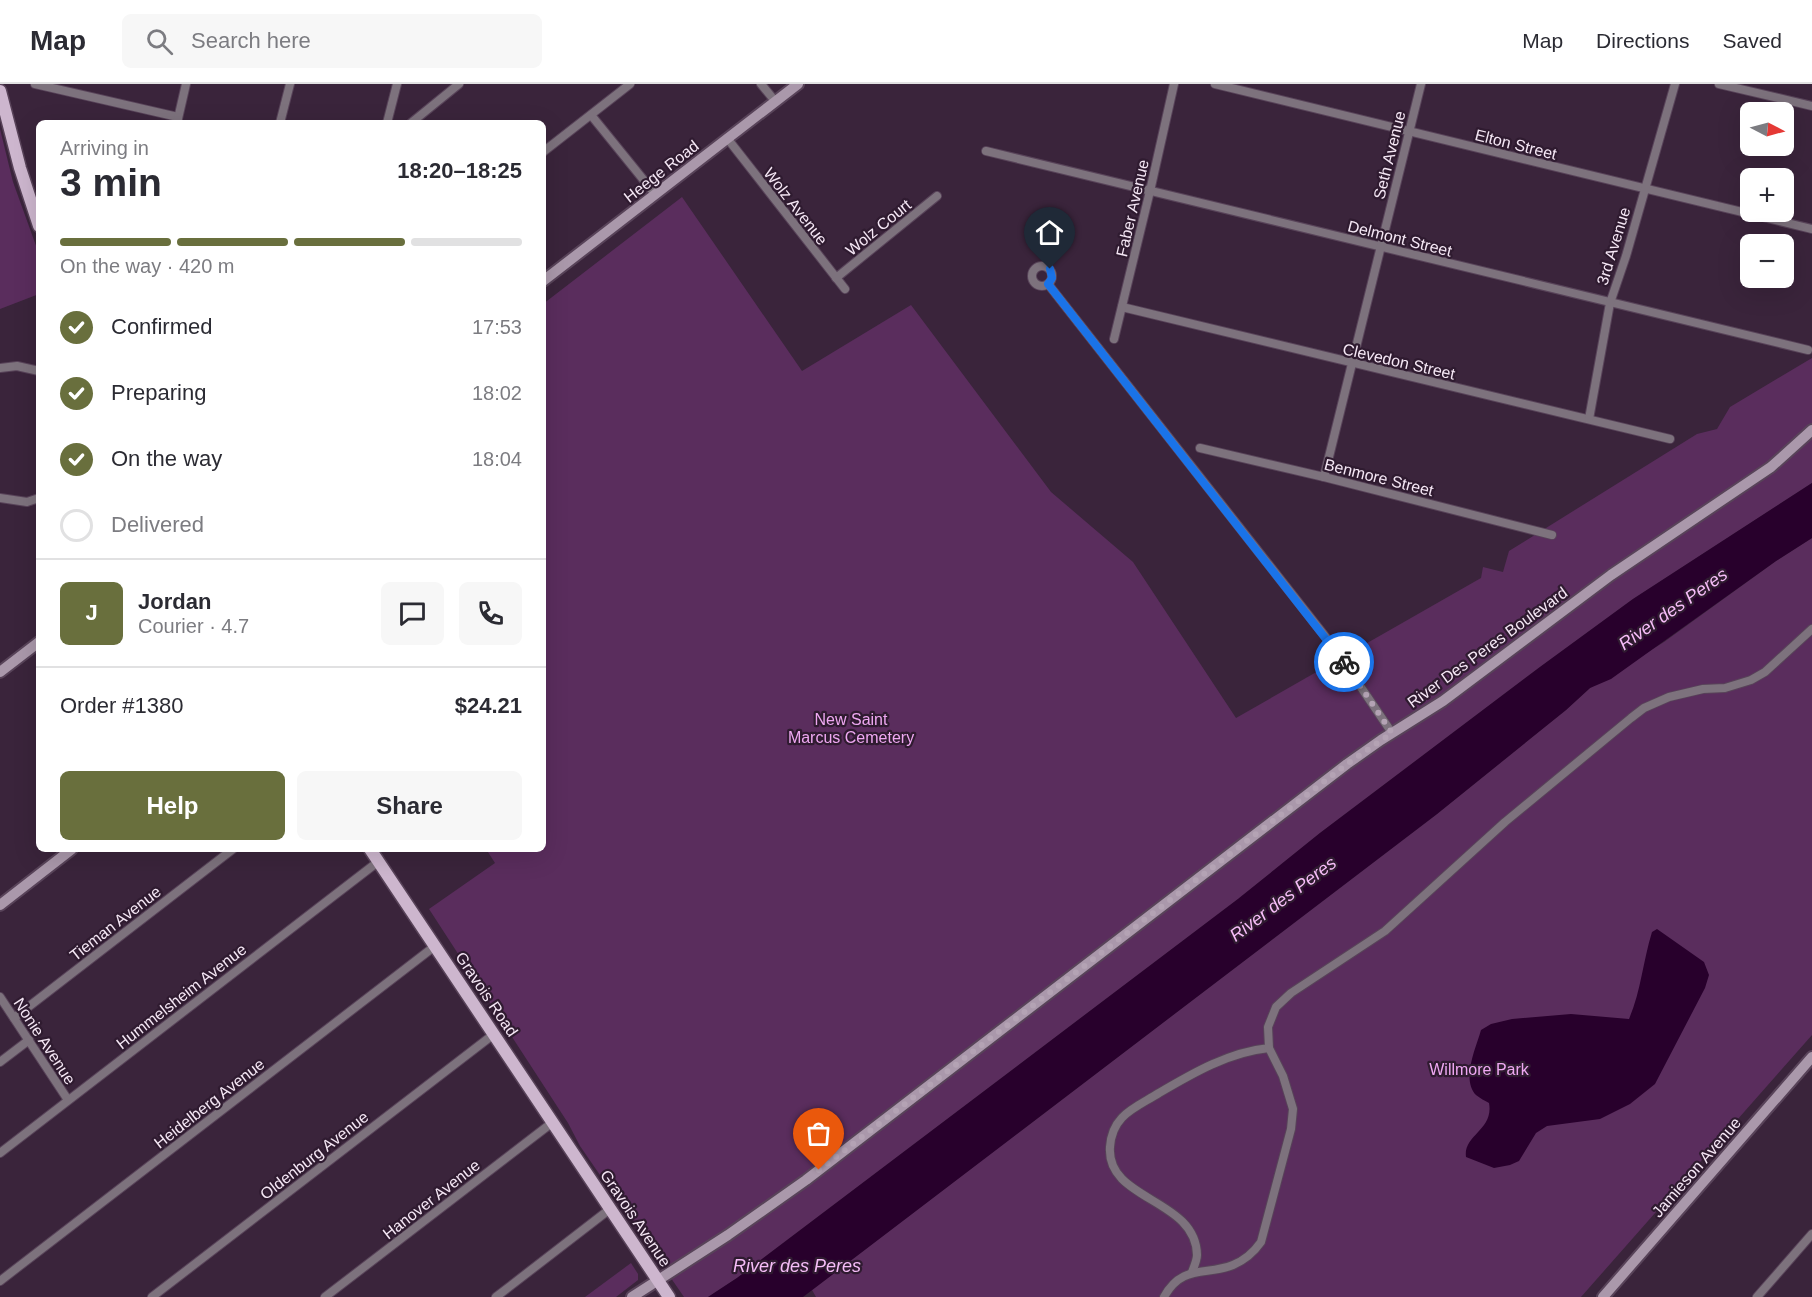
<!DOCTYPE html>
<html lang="en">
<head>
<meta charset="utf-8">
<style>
  body { margin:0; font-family:Helvetica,sans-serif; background:#f7f7f7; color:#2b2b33; height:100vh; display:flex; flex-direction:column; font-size:22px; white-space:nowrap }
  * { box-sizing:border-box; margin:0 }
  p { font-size:20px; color:#7c7c81 }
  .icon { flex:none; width:33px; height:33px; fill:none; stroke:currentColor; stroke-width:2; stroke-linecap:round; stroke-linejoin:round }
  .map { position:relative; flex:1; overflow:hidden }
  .drawer { position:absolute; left:36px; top:36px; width:510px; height:732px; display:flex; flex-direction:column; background:#fff; border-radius:9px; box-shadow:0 6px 24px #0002 }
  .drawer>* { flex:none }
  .needle { width:39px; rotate:96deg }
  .buttons { position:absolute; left:1740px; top:18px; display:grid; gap:12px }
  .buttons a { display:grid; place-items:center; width:54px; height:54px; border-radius:9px; background:#fff; box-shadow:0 6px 24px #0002; font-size:30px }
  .pin { position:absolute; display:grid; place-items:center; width:51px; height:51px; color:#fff; margin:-62px -26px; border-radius:50% 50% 50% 0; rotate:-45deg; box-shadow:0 0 6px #0007 }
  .pin .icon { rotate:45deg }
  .courier { position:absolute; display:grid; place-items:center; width:60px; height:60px; margin:-30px; border:4px solid #1a73e8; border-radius:50%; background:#fff; color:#222; box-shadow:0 2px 8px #0007 }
  .summary em { font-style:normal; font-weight:800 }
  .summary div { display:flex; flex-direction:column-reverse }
  .summary { display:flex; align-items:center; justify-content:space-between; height:102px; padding:0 24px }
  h1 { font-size:39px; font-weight:800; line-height:45px }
  .bar { display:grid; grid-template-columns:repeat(4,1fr); gap:9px 6px; align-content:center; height:72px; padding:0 24px }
  .bar i { height:8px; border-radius:4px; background:#e1e1e2 }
  .bar .current { background:#696f3d }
  .bar p { grid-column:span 4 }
  .line { display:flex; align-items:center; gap:15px; padding:0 24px; border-top:2px solid #e1e1e2 }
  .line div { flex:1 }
  .round { display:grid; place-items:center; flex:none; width:63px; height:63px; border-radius:9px; background:#f7f7f7 }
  ol { padding:0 24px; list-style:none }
  li { display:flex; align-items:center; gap:18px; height:66px }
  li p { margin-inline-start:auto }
  li .icon { padding:6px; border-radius:50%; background:#696f3d; color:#fff; stroke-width:4 }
  li:last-child { color:#7c7c81 }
  li i { width:33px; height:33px; border:3px solid #e1e1e2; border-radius:50% }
  .primary-button { display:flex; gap:12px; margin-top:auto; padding:12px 24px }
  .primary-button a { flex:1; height:69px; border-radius:9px; background:#696f3d; color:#fff; font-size:24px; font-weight:800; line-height:69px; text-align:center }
  .primary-button a+a { background:#f7f7f7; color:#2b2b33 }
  header { display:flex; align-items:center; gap:36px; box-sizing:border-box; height:84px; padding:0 30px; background:#fff; border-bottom:2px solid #e1e1e2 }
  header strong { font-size:28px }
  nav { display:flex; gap:33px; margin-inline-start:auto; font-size:21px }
  .search { width:420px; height:54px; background:#f7f7f7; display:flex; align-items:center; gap:15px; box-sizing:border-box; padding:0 21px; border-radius:9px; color:#7c7c81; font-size:22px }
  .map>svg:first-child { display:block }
</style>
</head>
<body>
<header>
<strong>Map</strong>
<div class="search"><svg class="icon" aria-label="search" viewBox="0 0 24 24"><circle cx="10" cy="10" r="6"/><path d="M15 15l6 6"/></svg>Search here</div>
<nav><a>Map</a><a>Directions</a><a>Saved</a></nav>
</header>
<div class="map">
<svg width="1812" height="1213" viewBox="0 0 1812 1213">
  <rect width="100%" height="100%" fill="#3a243b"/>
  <g fill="#5a2d5d">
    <path d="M 0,45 L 13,98 L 39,170 L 39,210 L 0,225 Z"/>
    <path d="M 682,113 L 802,287 L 911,221 L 1051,408 L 1133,478 L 1236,634 L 1481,494 L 1483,483 L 1503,488 L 1509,467 L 1697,350 L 1717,345 L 1730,323 L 1812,274 L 1812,399 L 1633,515 L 1540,583 L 1320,749 L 1238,815 L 737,1194 L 708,1213 L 684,1213 L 580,1062 L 568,1039 L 429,825 L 495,779 L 486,765 L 543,765 L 543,220 Z"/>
    <path d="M 1812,454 L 1812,951 L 1581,1213 L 816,1213 L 812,1206 L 1437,730 L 1566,626 L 1590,604 L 1664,558 L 1776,477 Z"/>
    <path d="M 631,1179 L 638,1190 L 638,1196 L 616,1213 L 585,1213 Z"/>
  </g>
  <g fill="#28002c">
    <path d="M 1812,399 L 1812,454 L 1776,477 L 1611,595 L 1590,604 L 1566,626 L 1437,730 L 803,1213 L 708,1213 L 737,1194 L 1238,815 L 1320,749 L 1540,583 L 1633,515 Z"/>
    <path d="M 1657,845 L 1704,878 L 1709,891 L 1705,904 L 1655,1000 L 1630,1020 L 1600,1035 L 1547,1042 L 1536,1049 L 1519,1077 L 1510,1081 L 1494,1084 L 1466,1073 C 1463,1051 1494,1046 1489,1019 C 1485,1017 1480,1014 1476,1011 C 1461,995 1476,964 1481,946 L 1491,940 L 1512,935 L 1571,930 L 1629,935 C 1641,907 1643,877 1652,848 Z"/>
  </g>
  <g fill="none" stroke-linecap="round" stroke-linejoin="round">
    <g stroke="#584359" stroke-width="10">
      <g id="street">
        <path d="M 35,0 L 178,33"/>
        <path d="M 761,0 L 775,17"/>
        <path d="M 1215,0 L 1812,145"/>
        <path d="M 1719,0 L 1812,22"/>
        <path d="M 591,31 L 655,110"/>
        <path d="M 177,39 L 186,0"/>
        <path d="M 280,39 L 290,0"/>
        <path d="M 387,39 L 397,0"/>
        <path d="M 411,39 L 459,0"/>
        <path d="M 727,54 L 845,205"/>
        <path d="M 986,67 L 1808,266"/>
        <path d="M 543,68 L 630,0"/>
        <circle cx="1042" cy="192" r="10"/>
        <path d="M 836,194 L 937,112"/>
        <path d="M 1048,200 L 1335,565 L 1392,649"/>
        <path d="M 1122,223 L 1670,355"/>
        <path d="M 1114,255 L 1150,107 L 1174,0"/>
        <path d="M 0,284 L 17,282 L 39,287"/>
        <path d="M 1589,335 L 1610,219 L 1626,172 L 1675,0"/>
        <path d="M 1200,364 L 1324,393 L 1552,451"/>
        <path d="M 1324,393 L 1421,0"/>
        <path d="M 0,414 L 27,418 L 39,414"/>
        <path d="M 0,913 L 68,1016"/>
        <path d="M 14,934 L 233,765"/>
        <path d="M 0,978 L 29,956"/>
        <path d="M 0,1069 L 379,777"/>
        <path d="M 1192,1188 C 1194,1183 1197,1176 1197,1171 C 1196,1114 1106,1117 1110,1063 C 1112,1031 1135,1024 1159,1009 C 1193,989 1229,968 1269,964 L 1268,943 L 1276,923 L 1291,909 L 1385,847 L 1505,738 L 1631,634 L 1644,624 L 1669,613 L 1703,605 L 1725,604 L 1751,596 L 1765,588 L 1812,545"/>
        <path d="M 0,1197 L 435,862"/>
        <path d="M 152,1213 L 494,950"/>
        <path d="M 325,1213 L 553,1038"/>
        <path d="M 496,1213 L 610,1125"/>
        <path d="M 1164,1213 C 1182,1180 1206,1192 1233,1181 C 1245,1176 1254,1168 1261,1158 L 1291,1045 L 1293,1025 L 1283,992 L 1269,964"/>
        <path d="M 1757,1213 L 1812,1150"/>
      </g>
    </g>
    <g stroke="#584359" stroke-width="14">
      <g id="secondary">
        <path d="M 543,197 L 798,0"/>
        <path d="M 0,588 L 39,558"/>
        <path d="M 0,821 L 72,765"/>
        <path d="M 632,1213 L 728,1151 L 806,1096 L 1347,680 L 1381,656 L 1443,617 L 1611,491 L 1771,383 L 1812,346"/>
        <path d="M 1603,1213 L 1812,973"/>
      </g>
    </g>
    <g stroke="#584359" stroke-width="15">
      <g id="primary">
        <path d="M 0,7 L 20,84 L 39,142"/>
        <path d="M 370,765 L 669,1213"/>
      </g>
    </g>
    <use href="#street" stroke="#7d727d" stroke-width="8"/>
    <use href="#secondary" stroke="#aa98ab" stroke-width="10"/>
    <use href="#primary" stroke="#cdb6ce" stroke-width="12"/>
  </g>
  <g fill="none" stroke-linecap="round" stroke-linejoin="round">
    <path stroke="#b4a3b4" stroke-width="6" stroke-dasharray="0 10.8" d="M 819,1086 L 1347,680 L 1392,649 L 1344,578"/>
    <path stroke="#1a73e8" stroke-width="8" d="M 1050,185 L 1052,194 L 1048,200 L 1344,578"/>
  </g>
  <g text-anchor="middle" stroke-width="4.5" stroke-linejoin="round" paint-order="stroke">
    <g font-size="16" fill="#f5e7f5" stroke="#2f1b30">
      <text transform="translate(1516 60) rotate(14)" y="6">Elton Street</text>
      <text transform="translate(1389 71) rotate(-76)" y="6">Seth Avenue</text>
      <text transform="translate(661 87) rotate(-38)" y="6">Heege Road</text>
      <text transform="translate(796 122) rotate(52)" y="6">Wolz Avenue</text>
      <text transform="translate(1132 124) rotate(-77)" y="6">Faber Avenue</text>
      <text transform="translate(878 143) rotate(-39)" y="6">Wolz Court</text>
      <text transform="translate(1400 154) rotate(14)" y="6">Delmont Street</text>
      <text transform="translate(1613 162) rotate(-73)" y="6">3rd Avenue</text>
      <text transform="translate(1399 277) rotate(13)" y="6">Clevedon Street</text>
      <text transform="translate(1379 393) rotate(14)" y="6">Benmore Street</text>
      <text transform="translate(1487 563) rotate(-36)" y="6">River Des Peres Boulevard</text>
      <text transform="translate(115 839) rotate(-38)" y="6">Tieman Avenue</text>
      <text transform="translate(487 910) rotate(56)" y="6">Gravois Road</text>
      <text transform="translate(181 912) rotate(-38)" y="6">Hummelsheim Avenue</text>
      <text transform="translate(45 957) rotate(57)" y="6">Nonie Avenue</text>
      <text transform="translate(209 1019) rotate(-38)" y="6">Heidelberg Avenue</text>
      <text transform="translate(314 1071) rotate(-38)" y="6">Oldenburg Avenue</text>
      <text transform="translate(1696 1083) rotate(-49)" y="6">Jamieson Avenue</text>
      <text transform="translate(431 1115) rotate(-38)" y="6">Hanover Avenue</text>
      <text transform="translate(636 1134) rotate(56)" y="6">Gravois Avenue</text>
    </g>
    <g font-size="16" fill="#efa8f2" stroke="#2f1b30">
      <text x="851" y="641">New Saint<tspan x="851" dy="18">Marcus Cemetery</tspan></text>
      <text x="1479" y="991">Willmore Park</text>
    </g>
    <g font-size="18" font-style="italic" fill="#f6bdf8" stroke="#2f1b30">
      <text transform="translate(1673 525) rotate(-35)" y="6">River des Peres</text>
      <text transform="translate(1283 815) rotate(-37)" y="6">River des Peres</text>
      <text x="797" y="1188">River des Peres</text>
    </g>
  </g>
</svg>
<div class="buttons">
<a><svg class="needle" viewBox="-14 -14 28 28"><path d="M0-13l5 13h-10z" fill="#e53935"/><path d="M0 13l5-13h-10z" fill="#7c7c81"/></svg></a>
<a>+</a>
<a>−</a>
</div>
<div class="pin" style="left:819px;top:1086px;background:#ea580c"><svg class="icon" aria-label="bag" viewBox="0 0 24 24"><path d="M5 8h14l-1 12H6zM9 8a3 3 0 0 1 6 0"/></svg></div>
<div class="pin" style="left:1050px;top:185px;background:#1f2937"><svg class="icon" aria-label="home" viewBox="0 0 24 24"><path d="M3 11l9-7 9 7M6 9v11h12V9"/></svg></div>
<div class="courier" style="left:1344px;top:578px"><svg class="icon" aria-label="bike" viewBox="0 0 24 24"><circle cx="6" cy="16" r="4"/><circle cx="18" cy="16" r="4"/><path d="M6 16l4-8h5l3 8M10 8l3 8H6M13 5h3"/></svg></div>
<section class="drawer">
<div class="summary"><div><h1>3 min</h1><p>Arriving in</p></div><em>18:20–18:25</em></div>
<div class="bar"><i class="current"></i><i class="current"></i><i class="current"></i><i></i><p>On the way · 420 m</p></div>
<ol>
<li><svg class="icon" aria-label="check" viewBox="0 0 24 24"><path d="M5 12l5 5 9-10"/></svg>Confirmed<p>17:53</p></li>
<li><svg class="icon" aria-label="check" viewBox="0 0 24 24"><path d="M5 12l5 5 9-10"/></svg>Preparing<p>18:02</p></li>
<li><svg class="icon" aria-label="check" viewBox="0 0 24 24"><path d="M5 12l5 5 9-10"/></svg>On the way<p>18:04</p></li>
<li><i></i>Delivered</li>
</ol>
<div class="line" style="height:108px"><b class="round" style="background:#696f3d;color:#fff">J</b><div><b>Jordan</b><p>Courier · 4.7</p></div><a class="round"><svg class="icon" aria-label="chat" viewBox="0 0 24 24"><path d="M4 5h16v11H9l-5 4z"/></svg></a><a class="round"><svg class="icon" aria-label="phone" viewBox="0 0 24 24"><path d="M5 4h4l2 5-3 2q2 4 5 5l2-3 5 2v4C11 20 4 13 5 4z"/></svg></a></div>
<div class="line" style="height:78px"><div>Order #1380</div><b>$24.21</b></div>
<div class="primary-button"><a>Help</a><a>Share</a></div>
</section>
</div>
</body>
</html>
